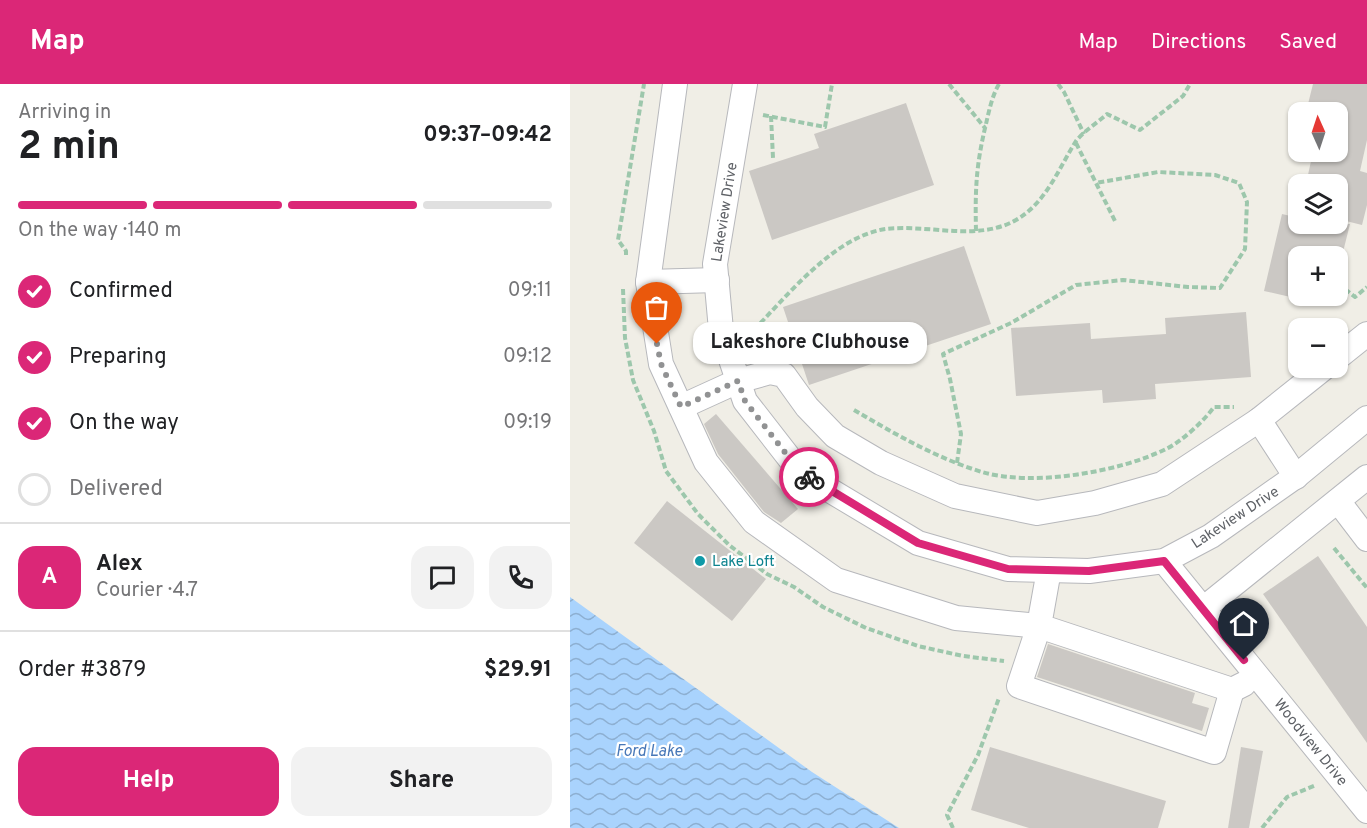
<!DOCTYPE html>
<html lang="en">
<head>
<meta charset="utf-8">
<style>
  body { margin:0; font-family:Overpass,sans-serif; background:#f2f2f2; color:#202124; height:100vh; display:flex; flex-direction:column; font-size:22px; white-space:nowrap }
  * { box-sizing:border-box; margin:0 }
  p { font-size:20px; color:#757577 }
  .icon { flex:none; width:33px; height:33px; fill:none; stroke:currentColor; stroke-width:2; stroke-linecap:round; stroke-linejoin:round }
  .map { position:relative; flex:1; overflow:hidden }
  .side { display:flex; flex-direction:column; background:#fff; width:570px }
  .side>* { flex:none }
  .needle { width:39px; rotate:357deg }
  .fabs { position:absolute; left:718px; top:18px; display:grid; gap:12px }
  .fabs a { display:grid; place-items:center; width:60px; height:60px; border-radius:12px; background:#fff; box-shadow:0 2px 4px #0004; font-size:30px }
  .pin { position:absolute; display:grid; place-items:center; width:51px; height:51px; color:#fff; margin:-62px -26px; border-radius:50% 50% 50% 0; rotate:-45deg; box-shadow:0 0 6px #0007 }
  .pin .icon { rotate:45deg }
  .courier { position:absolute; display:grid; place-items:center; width:60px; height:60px; margin:-30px; border:4px solid #db2777; border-radius:50%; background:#fff; color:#222; box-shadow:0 2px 8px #0007 }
  .bubble { position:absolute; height:42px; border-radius:18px; background:#fff; box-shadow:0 2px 4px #0004; font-size:20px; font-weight:700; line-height:42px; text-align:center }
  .head em { font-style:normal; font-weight:700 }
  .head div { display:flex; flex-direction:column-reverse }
  .head { display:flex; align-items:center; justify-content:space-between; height:102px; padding:0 18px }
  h1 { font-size:39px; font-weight:700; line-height:45px }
  .bar { display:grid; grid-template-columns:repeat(4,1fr); gap:9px 6px; align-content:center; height:72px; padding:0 18px }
  .bar i { height:8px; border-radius:4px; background:#e0e0e0 }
  .bar .on { background:#db2777 }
  .bar p { grid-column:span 4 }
  .line { display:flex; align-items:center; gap:15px; padding:0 18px; border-top:2px solid #e0e0e0 }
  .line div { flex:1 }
  .round { display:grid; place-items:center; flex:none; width:63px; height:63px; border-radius:18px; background:#f2f2f2 }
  ol { padding:0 18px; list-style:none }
  li { display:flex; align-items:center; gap:18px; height:66px }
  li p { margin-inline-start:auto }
  li .icon { padding:6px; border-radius:50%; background:#db2777; color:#fff; stroke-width:4 }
  li:last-child { color:#757577 }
  li i { width:33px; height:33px; border:3px solid #e0e0e0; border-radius:50% }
  .cta { display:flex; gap:12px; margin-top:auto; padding:12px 18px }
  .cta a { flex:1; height:69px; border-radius:18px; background:#db2777; color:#fff; font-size:24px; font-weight:700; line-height:69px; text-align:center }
  .cta a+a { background:#f2f2f2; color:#202124 }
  header { display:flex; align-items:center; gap:36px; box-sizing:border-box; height:84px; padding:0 30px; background:#db2777; color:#fff }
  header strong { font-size:28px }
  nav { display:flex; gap:33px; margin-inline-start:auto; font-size:21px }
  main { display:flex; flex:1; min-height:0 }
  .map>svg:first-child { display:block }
</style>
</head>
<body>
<header>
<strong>Map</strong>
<nav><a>Map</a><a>Directions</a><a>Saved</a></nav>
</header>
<main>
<section class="side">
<div class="head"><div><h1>2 min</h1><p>Arriving in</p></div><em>09:37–09:42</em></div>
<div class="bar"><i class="on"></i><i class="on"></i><i class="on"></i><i></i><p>On the way · 140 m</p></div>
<ol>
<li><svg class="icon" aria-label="check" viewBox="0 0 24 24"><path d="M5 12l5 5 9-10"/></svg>Confirmed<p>09:11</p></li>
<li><svg class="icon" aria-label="check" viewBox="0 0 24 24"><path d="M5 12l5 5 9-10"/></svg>Preparing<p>09:12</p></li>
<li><svg class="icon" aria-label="check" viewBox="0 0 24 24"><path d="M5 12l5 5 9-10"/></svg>On the way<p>09:19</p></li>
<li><i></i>Delivered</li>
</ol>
<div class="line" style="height:108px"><b class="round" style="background:#db2777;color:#fff">A</b><div><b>Alex</b><p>Courier · 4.7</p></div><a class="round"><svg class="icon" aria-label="chat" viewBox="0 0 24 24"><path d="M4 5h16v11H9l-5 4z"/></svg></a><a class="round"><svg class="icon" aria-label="phone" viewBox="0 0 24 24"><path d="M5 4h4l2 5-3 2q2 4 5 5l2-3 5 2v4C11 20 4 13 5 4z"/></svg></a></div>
<div class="line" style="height:78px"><div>Order #3879</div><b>$29.91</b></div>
<div class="cta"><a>Help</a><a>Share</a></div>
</section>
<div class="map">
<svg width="797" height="744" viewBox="0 0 797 744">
  <defs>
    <pattern id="water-waves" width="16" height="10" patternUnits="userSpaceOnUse" patternTransform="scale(1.5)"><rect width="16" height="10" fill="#a9d3fd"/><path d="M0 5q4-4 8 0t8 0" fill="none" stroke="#8dafd1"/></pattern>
  </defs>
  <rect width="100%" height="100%" fill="#f0eee6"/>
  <path fill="url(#water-waves)" d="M 0,513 L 242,688 L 329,744 L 0,744 Z"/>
  <g fill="#cbc8c4">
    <path d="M 743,0 L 797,0 L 797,56 L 790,87 L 797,89 L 797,121 L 792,141 L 768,135 L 768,100 L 736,100 L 743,68 L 768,68 L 768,28 L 736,28 Z"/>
    <path d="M 336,19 L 364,101 L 202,156 L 179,87 L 249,64 L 244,50 Z"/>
    <path d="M 712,130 L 729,134 L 729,140 L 780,140 L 772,172 L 729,172 L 729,215 L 694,207 Z"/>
    <path d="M 394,162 L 421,240 L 239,301 L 213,223 Z"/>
    <path d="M 676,228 L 681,293 L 585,300 L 586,315 L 533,319 L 532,306 L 446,312 L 441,244 L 520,239 L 521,255 L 596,250 L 595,234 Z"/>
    <path d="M 146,330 L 228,425 L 211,439 L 194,428 L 148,370 L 134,340 Z"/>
    <path d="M 97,417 L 196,495 L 162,537 L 64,459 Z"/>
    <path d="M 748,472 L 797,543 L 797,659 L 693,510 Z"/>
    <path d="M 478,560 L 625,609 L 622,619 L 639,624 L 632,647 L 467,593 Z"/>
    <path d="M 420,663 L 596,717 L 588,744 L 459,744 L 401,726 Z"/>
    <path d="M 671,663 L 693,667 L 679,744 L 658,744 Z"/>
  </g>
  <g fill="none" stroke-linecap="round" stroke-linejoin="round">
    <g stroke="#b7b8bc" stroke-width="26">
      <g id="minor">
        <path d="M 105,0 L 78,198 L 91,280 L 136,378 L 184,438 L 266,496 L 386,534 L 469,542 L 449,602 L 644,668 L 662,606"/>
        <path d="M 175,0 L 145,180 L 151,246 L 175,317 L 231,389 L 348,459 L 438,485 L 519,487 L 594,477 L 641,452 L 729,390 L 797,334"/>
        <path d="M 78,198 L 147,196"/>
        <path d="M 768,273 L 797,250"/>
        <path d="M 111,323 L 168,297 L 200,288 L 214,291 L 237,323 L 265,352 L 311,379 L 385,412 L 467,429 L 525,419 L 592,400 L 689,336 L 754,284"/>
        <path d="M 689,336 L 726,393"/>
        <path d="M 768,417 L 797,455"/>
        <path d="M 594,477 L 797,727"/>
        <path d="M 479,486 L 469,542 L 662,606 L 674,600"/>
        <path d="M 633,525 L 797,393"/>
      </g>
    </g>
    <g stroke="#9dc7ac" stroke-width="4" stroke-dasharray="6 3" stroke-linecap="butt">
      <path d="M 379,0 L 415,44"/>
      <path d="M 488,0 L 494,8 L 514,50"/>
      <path d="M 193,31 L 255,43 L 262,0"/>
      <path d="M 201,32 L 203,74"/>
      <path d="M 506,59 L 545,137"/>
      <path d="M 406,147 C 405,106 406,81 416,40 C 419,27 422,12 429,0"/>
      <path d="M 56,171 L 56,167 L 48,156 L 74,0"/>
      <path d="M 53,205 L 55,254 L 63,296 L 84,347 L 96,387 L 128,430 L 159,461 L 197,490 L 224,503 L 253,523 L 296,544 L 348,562 L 393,572 L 434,577"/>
      <path d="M 775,205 L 785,213 L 797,203"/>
      <path d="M 178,252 C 214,216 263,152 316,145 C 359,140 407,158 446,136 C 476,119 489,84 506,57 C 514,47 527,39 537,30 L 570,46 L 613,12 L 620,0"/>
      <path d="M 284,326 C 325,350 366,374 412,388 C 463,403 549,388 596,365 C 611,358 634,337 644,323 L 664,323"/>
      <path d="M 387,379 L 391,350 L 380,295 L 373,270 L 441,239 L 506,201 L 553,196 L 618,203 L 650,204 L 675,165 L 677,118 L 669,99 L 645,91 L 588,88 L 526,99"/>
      <path d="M 764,464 L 797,504"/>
      <path d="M 383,744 L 377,731 L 408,671 L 429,614"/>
      <path d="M 692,744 L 717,713 L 746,701"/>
    </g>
    <use href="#minor" stroke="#fff" stroke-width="24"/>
  </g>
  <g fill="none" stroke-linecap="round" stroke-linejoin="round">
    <path stroke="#919293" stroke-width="6" stroke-dasharray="0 10.8" d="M 87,260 L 91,280 L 111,323 L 168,297 L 175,317 L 231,389 L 239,393"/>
    <path stroke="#db2777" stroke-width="8" d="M 239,393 L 348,459 L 438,485 L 519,487 L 594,477 L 674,576"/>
  </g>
  <circle fill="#0f9aa8" stroke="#fff" stroke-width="2" cx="130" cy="477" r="6"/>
  <g text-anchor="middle" stroke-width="4.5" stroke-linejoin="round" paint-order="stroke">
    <g font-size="15" fill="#5e6166" stroke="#fff">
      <text transform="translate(154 128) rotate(-81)" y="5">Lakeview Drive</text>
      <text transform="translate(665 433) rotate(-33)" y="5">Lakeview Drive</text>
      <text transform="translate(741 658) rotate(51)" y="5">Woodview Drive</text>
    </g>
    <g font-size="15" fill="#0d838f" stroke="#fff" text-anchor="start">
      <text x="142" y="482">Lake Loft</text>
    </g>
    <g font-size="16" font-style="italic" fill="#4878b8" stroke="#fff">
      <text x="79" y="672">Ford Lake</text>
    </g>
  </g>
</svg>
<div class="fabs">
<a><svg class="needle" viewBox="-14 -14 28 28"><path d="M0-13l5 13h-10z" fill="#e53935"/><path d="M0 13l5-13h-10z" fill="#757577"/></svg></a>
<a><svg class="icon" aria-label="layers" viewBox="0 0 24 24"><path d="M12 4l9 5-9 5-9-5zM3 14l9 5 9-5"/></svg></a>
<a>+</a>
<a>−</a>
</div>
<div class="pin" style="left:87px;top:260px;background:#ea580c"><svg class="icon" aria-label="bag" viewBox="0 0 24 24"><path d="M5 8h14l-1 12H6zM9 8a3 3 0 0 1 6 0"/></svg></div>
<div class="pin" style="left:674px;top:576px;background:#1f2937"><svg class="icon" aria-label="home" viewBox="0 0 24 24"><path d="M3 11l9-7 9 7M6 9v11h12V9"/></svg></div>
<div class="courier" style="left:239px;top:393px"><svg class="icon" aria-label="bike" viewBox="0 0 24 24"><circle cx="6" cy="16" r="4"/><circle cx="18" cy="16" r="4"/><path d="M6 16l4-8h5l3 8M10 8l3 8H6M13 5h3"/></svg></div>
<div class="bubble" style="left:123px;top:238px;width:234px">Lakeshore Clubhouse</div>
</div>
</main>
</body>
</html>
